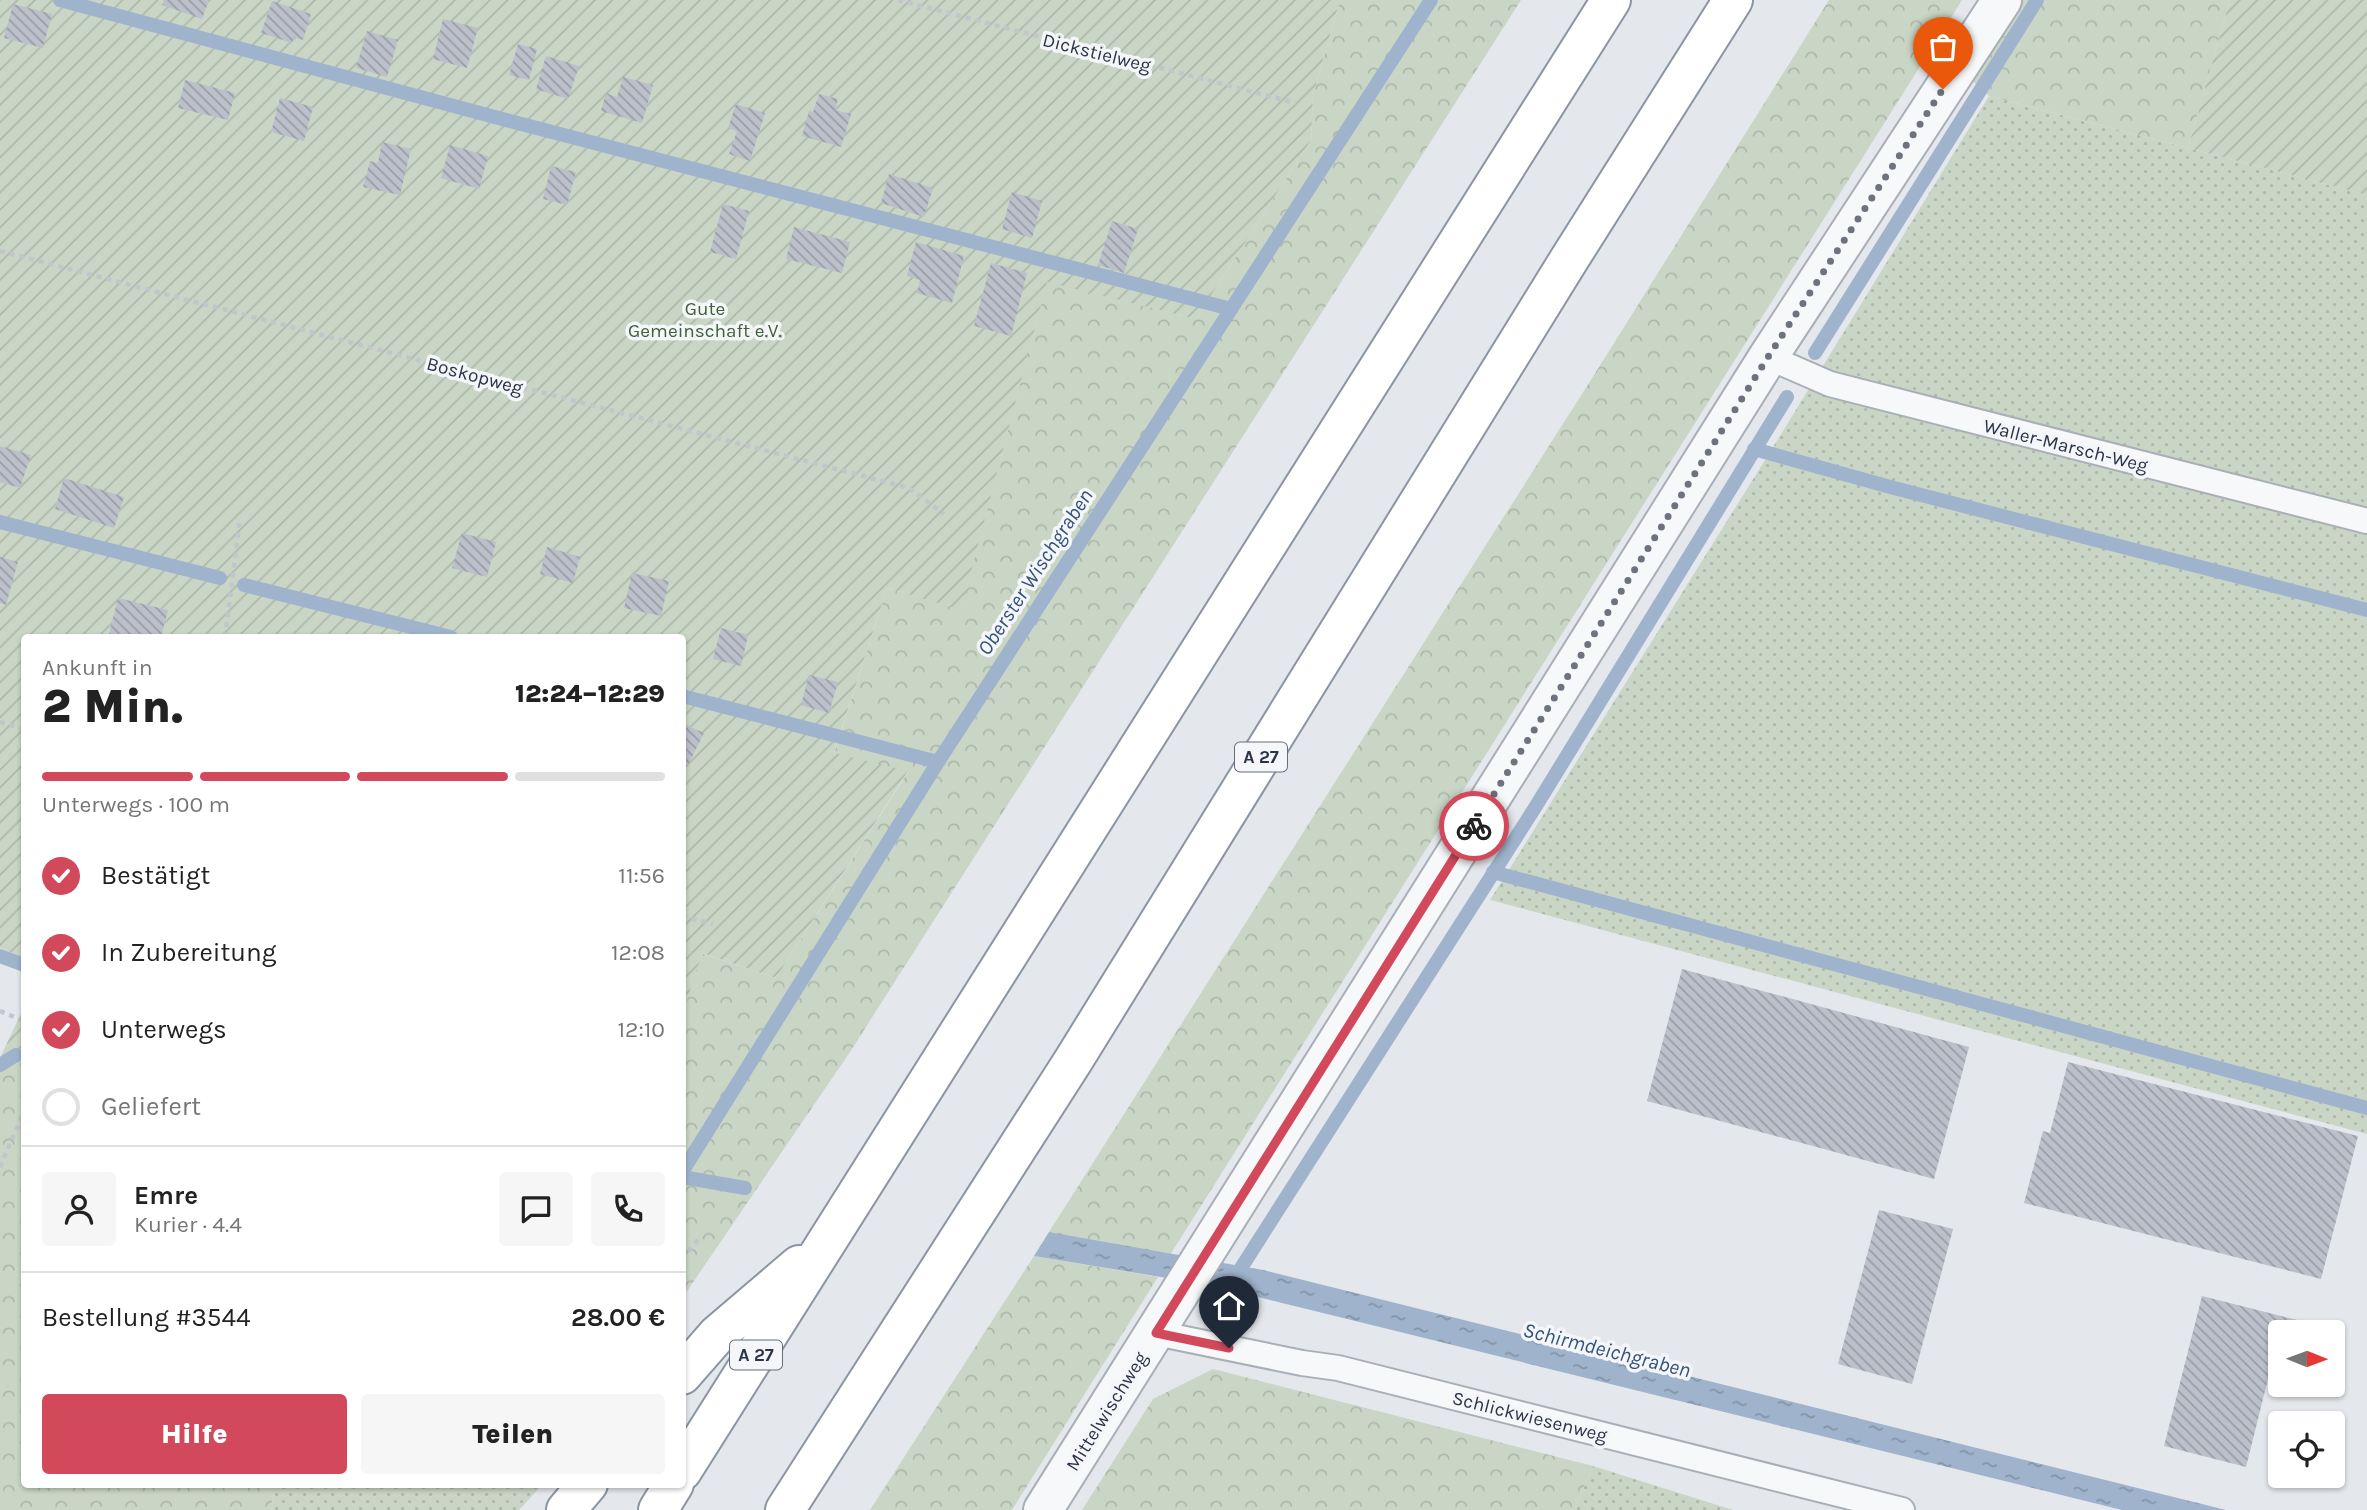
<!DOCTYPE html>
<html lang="de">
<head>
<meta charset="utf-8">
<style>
  body { margin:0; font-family:Karla,sans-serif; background:#f6f6f6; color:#222; height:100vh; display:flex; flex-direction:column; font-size:26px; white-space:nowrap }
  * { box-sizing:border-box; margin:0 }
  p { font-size:23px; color:#767676 }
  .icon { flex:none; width:38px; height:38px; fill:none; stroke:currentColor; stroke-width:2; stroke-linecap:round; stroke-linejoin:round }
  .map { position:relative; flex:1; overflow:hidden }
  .sheet { position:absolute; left:21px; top:634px; width:665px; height:854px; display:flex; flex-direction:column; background:#fff; border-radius:7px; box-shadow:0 2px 5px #0004 }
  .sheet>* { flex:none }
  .needle { width:46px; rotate:91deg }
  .tools { position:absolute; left:2268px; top:1320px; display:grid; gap:14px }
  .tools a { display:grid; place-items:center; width:77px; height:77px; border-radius:7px; background:#fff; box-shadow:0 2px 5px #0004; font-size:35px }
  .pin { position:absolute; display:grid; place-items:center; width:60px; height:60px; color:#fff; margin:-72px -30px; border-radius:50% 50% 50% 0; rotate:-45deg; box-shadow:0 0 7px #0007 }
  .pin .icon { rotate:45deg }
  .courier { position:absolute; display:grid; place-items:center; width:70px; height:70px; margin:-35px; border:5px solid #d1495b; border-radius:50%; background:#fff; color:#222; box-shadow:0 2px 9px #0007 }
  .overview em { font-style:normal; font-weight:800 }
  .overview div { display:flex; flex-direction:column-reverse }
  .overview { display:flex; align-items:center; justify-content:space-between; height:119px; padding:0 21px }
  h1 { font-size:46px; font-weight:800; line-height:52px }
  .bar { display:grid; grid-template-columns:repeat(4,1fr); gap:10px 7px; align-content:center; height:84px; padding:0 21px }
  .bar i { height:9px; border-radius:5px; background:#e0e0e0 }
  .bar .on { background:#d1495b }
  .bar p { grid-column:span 4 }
  .line { display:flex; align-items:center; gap:18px; padding:0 21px; border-top:2px solid #e0e0e0 }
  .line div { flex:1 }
  .round { display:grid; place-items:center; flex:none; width:74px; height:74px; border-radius:7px; background:#f6f6f6 }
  ol { padding:0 21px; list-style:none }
  li { display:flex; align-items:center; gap:21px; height:77px }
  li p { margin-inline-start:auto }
  li .icon { padding:7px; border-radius:50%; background:#d1495b; color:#fff; stroke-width:4 }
  li:last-child { color:#767676 }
  li i { width:38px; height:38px; border:4px solid #e0e0e0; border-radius:50% }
  .button { display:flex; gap:14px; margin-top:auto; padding:14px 21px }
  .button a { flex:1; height:80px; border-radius:7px; background:#d1495b; color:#fff; font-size:28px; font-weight:800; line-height:80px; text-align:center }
  .button a+a { background:#f6f6f6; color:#222 }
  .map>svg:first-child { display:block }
</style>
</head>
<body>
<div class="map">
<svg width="2367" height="1510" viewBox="0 0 2367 1510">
  <defs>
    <pattern id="grass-dots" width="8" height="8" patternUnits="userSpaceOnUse" patternTransform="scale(1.75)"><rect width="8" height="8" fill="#c9d6c5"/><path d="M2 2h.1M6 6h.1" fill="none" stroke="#adb8ab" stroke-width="1.8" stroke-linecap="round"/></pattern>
    <pattern id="forest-crowns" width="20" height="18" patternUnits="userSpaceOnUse" patternTransform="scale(1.75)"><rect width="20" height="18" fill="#c9d6c5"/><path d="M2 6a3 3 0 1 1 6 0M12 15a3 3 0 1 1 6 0" fill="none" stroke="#adb8ab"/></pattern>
    <pattern id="garden-furrows" width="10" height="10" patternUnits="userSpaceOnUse" patternTransform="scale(1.75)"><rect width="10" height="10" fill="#c9d6c5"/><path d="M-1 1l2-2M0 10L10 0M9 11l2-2" fill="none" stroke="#adb8ab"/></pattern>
    <pattern id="water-ripples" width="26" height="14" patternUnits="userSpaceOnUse" patternTransform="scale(1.75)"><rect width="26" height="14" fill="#9fb4cc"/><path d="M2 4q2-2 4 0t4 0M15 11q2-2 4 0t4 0" fill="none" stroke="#8293a7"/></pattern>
    <pattern id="building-back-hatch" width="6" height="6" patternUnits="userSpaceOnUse" patternTransform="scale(1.75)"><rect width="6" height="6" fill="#bbc0ca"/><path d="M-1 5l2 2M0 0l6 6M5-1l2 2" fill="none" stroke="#989da6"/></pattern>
  </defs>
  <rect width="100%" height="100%" fill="#e4e7ec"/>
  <g fill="url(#grass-dots)">
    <path d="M 1989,96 L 2367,195 L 2367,1134 L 1490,900 L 1762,465 Z"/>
    <path d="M 1593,1466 L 1733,1510 L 1574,1510 Z"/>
    <path d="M 276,1484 L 543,1484 L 519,1510 L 270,1510 Z"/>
  </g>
  <g fill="url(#forest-crowns)">
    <path d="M 1340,0 L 1521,0 L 850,1052 L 683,1297 L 683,1013 L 701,953 L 776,978 L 908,772 L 834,754 L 887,588 L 961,609 L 1047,281 L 1196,319 L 1311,140 L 1313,95 Z"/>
    <path d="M 1829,0 L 1962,0 L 1170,1255 L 1049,1232 L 1594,375 Z"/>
    <path d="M 2015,0 L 2230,0 L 2188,148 L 1989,96 L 1967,76 Z"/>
    <path d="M 0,1058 L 24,1066 L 24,1484 L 276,1484 L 270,1510 L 0,1510 Z"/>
    <path d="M 1034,1256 L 1158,1277 L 1012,1510 L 870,1510 Z"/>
    <path d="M 1213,1369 L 1593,1466 L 1574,1510 L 1082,1510 L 1153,1399 Z"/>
  </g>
  <g fill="url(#garden-furrows)">
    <path d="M 0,0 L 1340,0 L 1313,95 L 1311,140 L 1196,319 L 1047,282 L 961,610 L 887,588 L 834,753 L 908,771 L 776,978 L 702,953 L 683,1013 L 682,637 L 24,637 L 24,958 L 0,948 Z"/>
    <path d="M 2230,0 L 2367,0 L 2367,195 L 2188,148 Z"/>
    <path d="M 24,1007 L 24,1066 L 0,1058 Z"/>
  </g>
  <path fill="url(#water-ripples)" d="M 1049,1232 L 1263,1270 L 2226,1510 L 2122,1510 L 1209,1285 L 1034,1256 Z"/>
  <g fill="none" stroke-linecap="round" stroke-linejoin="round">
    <g stroke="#9fb4cc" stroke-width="14">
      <path d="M 60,0 L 491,116 L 1231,309"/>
      <path d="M 1815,353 L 2037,0"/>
      <path d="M 1754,449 L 1894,488 L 2367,610"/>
      <path d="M 0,522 L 220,578"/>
      <path d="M 244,585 L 451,637"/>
      <path d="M 682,696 L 938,762"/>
      <path d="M 1493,872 L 2367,1108"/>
      <path d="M 0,956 L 24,965"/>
      <path d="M 0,1065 L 16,1055"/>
      <path d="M 682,1172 L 938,762 L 1431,0"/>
      <path d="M 682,1177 L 745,1188"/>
      <path d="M 1234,1279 L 1536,806 L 1787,397"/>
    </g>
  </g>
  <g fill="url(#building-back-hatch)">
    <path d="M 164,0 L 209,0 L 202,19 L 162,5 Z"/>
    <path d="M 272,1 L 311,14 L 303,40 L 294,37 L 292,43 L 261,33 Z"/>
    <path d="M 13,4 L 52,14 L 43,48 L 4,38 Z"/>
    <path d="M 443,19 L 478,28 L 467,68 L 433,59 Z"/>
    <path d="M 367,31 L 398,40 L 387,77 L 356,68 Z"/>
    <path d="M 518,44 L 537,49 L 529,80 L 509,75 Z"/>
    <path d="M 546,56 L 579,66 L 568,99 L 536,89 Z"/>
    <path d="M 623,77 L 653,85 L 642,123 L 601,111 L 606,93 L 617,97 Z"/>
    <path d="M 185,80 L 235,93 L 228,120 L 178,108 Z"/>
    <path d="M 819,94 L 838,99 L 835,110 L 851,114 L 841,147 L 802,136 L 809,111 L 813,112 Z"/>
    <path d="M 280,98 L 313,107 L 304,141 L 271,132 Z"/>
    <path d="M 736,104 L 765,113 L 750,161 L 729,154 L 737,131 L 728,128 Z"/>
    <path d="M 382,142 L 411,149 L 400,195 L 363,187 L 370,161 L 378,163 Z"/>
    <path d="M 450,145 L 488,156 L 479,189 L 441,178 Z"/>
    <path d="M 551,166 L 576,172 L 567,205 L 543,199 Z"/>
    <path d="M 889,174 L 933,188 L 924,217 L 881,203 Z"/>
    <path d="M 1012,192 L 1042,201 L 1032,238 L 1002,229 Z"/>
    <path d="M 723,204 L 749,211 L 736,259 L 710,252 Z"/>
    <path d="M 1112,221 L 1138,229 L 1124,273 L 1098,265 Z"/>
    <path d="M 794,227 L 850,242 L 842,273 L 786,259 Z"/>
    <path d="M 916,242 L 964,256 L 952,303 L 917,293 L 920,280 L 907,276 Z"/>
    <path d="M 991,263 L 1027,273 L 1011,336 L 974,326 Z"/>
    <path d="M 0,446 L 31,455 L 20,488 L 0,482 Z"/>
    <path d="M 64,478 L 124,497 L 114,528 L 55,509 Z"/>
    <path d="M 462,533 L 496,542 L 487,577 L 452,568 Z"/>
    <path d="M 547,547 L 580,557 L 573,583 L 540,574 Z"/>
    <path d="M 0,557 L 18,562 L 6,605 L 0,603 Z"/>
    <path d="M 632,573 L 669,581 L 661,616 L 624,608 Z"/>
    <path d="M 118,598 L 168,610 L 161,637 L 120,637 L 109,634 Z"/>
    <path d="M 721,628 L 748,635 L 741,666 L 713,659 Z"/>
    <path d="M 809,675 L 838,682 L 829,713 L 801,705 Z"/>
    <path d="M 682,723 L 704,733 L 688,765 L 682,763 Z"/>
    <path d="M 1682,969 L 1969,1047 L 1934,1179 L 1647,1101 Z"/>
    <path d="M 2068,1062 L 2358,1136 L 2321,1279 L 2024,1203 L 2043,1131 L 2050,1133 Z"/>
    <path d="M 1879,1210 L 1953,1229 L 1912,1384 L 1838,1364 Z"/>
    <path d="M 2202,1296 L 2333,1329 L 2333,1332 L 2280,1332 L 2280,1357 L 2274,1355 L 2246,1467 L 2164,1446 Z"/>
  </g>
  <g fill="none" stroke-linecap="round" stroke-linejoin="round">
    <g stroke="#a9aeb7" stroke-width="28">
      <g id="lane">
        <path d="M 1768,357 L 1830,384 L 2367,521"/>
        <path d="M 1156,1333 L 1302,1363 L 1338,1368 L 1902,1510"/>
      </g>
    </g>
    <g stroke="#a9aeb7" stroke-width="42">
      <path id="street" d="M 1043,1510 L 1768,357 L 2002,0"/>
    </g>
    <g stroke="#8b94a3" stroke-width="42">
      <g id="highway">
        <path d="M 682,1375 L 717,1335 L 799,1265"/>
        <path d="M 682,1471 L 1611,0"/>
        <path d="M 566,1510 L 588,1484"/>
        <path d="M 658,1510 L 674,1484"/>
        <path d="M 785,1510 L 1073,1061 L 1570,258 L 1733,0"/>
      </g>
    </g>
    <g stroke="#c2c5cb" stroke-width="4.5" stroke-dasharray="5 5" stroke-linecap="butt">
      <path d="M 898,0 L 1296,103"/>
      <path d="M 0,251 L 909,488 L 944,514"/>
      <path d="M 225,637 L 240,519"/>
      <path d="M 0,722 L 24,729"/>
      <path d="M 682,916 L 713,924"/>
      <path d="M 0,1011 L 24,1021"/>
      <path d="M 0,1167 L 24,1111"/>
      <path d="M 682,1259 L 700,1237"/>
    </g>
    <use href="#lane" stroke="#f7f8fa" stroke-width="24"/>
    <use href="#street" stroke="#f7f8fa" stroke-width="38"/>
    <use href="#highway" stroke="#fff" stroke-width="38"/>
  </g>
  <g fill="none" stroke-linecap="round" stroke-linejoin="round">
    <path stroke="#6c737f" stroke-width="7" stroke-dasharray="0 12.6" d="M 1474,826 L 1768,357 L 1943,89"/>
    <path stroke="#d1495b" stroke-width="9" d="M 1229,1348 L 1156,1333 L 1474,826"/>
  </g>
  <g text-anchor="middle" stroke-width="7" stroke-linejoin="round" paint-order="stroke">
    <g fill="#f4f6f9" stroke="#676e7b" stroke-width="2">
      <rect x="1235" y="742.5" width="52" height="29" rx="5"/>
      <rect x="730" y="1340.5" width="52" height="29" rx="5"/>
    </g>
    <g font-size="18" font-weight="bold" fill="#2b3445">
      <text x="1261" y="763">A 27</text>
      <text x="756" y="1361">A 27</text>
    </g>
    <g font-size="19" fill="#2b3445" stroke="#f4f6f9">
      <text transform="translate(1097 52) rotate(14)" y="7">Dickstielweg</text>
      <text transform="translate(475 375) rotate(15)" y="7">Boskopweg</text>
      <text transform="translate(2066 445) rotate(14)" y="7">Waller-Marsch-Weg</text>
      <text transform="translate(1106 1411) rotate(-58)" y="7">Mittelwischweg</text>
      <text transform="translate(1530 1416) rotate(14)" y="7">Schlickwiesenweg</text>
    </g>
    <g font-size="19" fill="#3f6138" stroke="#f4f6f9">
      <text x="705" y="315">Gute<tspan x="705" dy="22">Gemeinschaft e.V.</tspan></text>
    </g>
    <g font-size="21" font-style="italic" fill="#34527a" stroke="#f4f6f9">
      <text transform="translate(1035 572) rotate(-57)" y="7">Oberster Wischgraben</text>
      <text transform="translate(1607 1350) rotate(14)" y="7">Schirmdeichgraben</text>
    </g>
  </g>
</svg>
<div class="tools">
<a><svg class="needle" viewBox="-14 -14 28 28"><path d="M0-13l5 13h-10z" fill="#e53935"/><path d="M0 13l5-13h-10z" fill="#767676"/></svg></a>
<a><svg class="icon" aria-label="locate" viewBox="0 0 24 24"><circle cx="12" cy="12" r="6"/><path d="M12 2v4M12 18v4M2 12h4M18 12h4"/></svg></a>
</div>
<div class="pin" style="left:1943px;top:89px;background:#ea580c"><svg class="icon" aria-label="bag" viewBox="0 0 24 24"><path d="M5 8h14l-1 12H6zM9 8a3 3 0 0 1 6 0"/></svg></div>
<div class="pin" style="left:1229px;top:1348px;background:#1f2937"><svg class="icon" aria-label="home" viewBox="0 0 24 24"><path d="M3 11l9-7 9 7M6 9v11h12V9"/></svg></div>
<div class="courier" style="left:1474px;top:826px"><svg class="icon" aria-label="bike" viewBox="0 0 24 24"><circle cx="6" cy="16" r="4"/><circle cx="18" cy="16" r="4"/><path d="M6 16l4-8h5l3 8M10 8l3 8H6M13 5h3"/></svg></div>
<section class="sheet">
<div class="overview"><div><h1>2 Min.</h1><p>Ankunft in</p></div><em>12:24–12:29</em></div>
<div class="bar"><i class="on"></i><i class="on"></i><i class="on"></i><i></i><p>Unterwegs · 100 m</p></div>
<ol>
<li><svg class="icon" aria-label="check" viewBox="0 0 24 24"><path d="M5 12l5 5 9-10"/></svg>Bestätigt<p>11:56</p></li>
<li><svg class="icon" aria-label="check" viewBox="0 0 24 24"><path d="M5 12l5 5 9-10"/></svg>In Zubereitung<p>12:08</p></li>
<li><svg class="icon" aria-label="check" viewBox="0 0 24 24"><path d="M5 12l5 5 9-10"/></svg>Unterwegs<p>12:10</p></li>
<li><i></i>Geliefert</li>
</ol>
<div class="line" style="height:126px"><a class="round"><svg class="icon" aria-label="person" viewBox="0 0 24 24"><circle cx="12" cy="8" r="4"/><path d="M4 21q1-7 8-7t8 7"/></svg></a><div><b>Emre</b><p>Kurier · 4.4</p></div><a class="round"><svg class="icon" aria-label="chat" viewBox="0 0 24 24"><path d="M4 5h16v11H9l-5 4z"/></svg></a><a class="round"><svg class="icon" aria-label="phone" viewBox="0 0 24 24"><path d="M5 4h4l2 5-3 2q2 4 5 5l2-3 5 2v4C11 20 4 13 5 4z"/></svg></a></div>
<div class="line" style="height:91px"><div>Bestellung #3544</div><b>28.00 €</b></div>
<div class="button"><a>Hilfe</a><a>Teilen</a></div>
</section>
</div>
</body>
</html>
